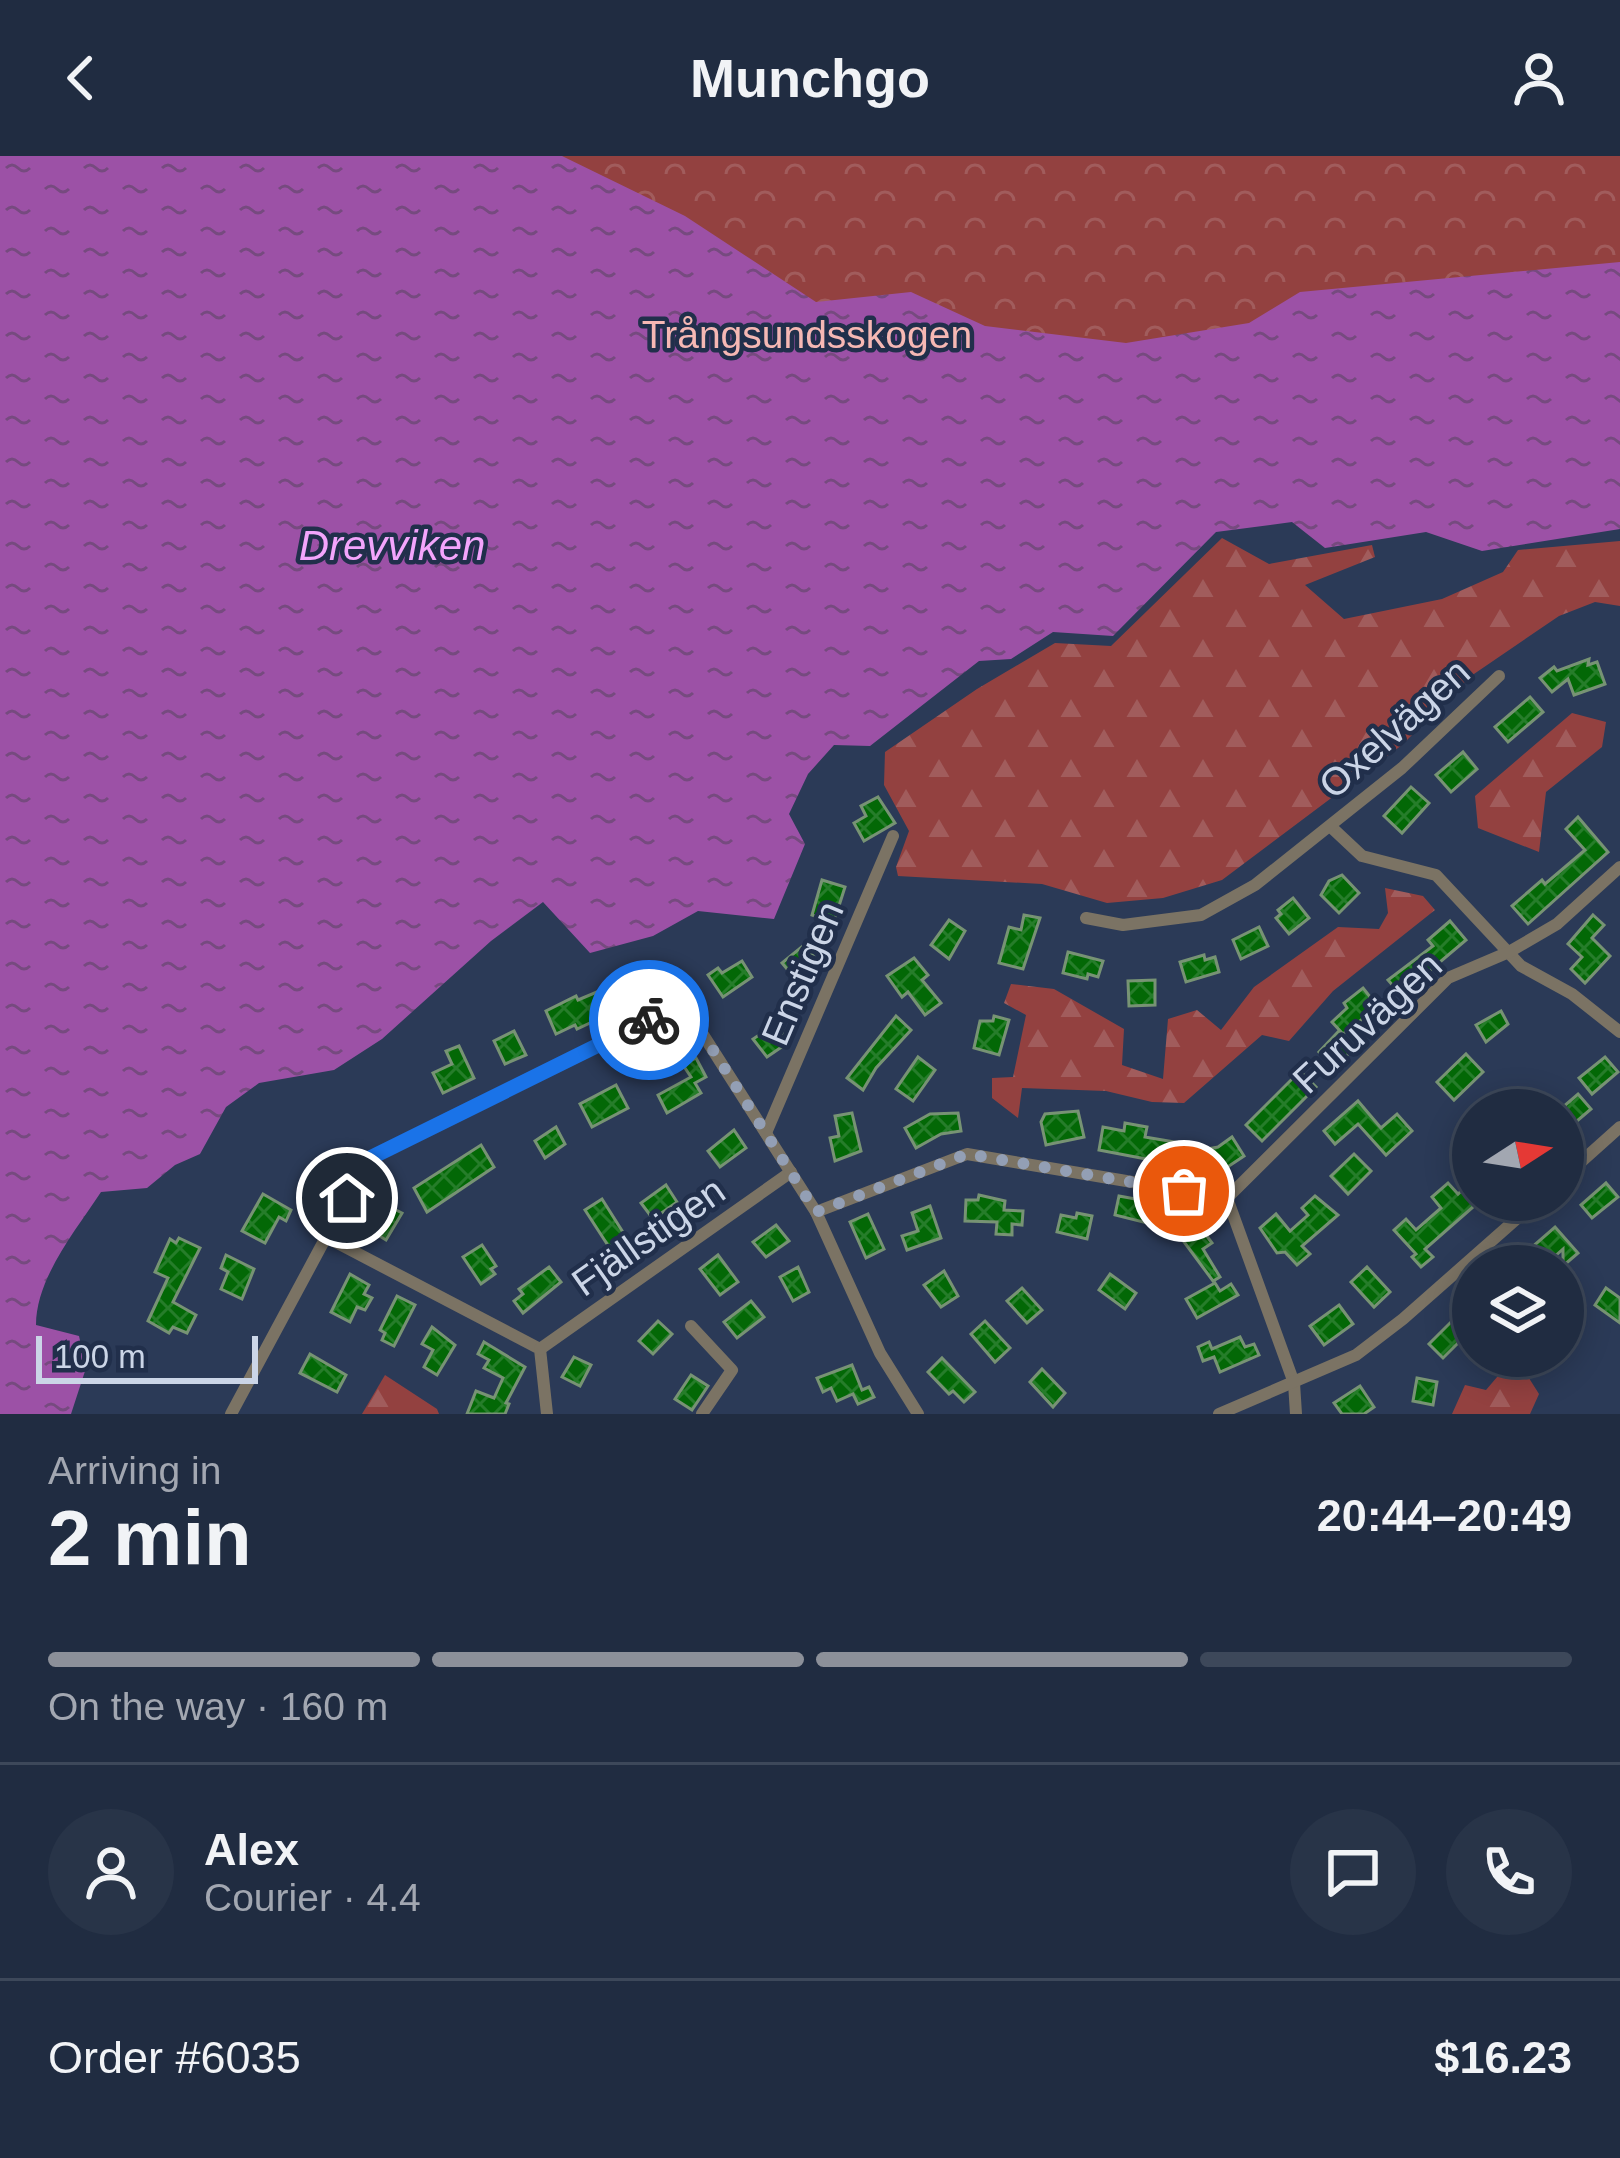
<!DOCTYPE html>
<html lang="en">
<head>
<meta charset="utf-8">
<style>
  body { margin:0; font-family:Arial,sans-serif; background:#283448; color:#f1f3f6; height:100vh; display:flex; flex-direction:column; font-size:45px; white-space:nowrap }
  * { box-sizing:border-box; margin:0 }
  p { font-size:39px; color:#a2a7b1 }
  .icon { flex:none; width:66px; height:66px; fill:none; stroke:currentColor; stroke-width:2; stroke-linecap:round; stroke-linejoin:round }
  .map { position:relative; height:1258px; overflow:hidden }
  .panel { display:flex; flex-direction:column; background:#202c41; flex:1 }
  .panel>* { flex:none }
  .needle { width:78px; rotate:78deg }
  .controls { position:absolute; left:1452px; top:933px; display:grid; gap:24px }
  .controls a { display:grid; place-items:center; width:132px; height:132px; border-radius:50%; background:#202c41; box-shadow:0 6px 30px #0003,0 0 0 3px #3d485a; font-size:60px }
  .scale { position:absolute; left:36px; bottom:30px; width:222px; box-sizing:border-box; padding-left:12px; border:6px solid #cbd5e7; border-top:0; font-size:33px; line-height:42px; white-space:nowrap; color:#cbd5e7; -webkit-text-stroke:9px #212f4b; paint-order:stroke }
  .pin { position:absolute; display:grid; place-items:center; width:102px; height:102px; color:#fff; margin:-51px; border:6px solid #fff; border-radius:50%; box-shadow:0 3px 12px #0007 }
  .courier { position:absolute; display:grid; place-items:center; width:120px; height:120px; margin:-60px; border:9px solid #1a73e8; border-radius:50%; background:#fff; color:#222; box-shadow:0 3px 15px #0007 }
  .summary em { font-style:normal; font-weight:700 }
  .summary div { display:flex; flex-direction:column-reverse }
  .summary { display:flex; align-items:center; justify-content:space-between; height:204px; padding:0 48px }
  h1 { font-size:78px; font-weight:700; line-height:90px }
  .bar { display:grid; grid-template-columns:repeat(4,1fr); gap:18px 12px; align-content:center; height:144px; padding:0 48px }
  .bar i { height:15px; border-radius:9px; background:#3d485a }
  .bar .selected { background:#8c9099 }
  .bar p { grid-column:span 4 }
  .line { display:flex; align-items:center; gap:30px; padding:0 48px; border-top:3px solid #3d485a }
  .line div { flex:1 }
  .round { display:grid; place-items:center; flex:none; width:126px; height:126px; border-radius:63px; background:#283448 }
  header { display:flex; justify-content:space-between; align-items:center; height:156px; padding:0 48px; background:#202c41; font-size:54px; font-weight:700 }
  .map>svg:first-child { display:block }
</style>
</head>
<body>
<header><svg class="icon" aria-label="back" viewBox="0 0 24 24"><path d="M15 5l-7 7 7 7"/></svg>Munchgo<svg class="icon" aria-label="person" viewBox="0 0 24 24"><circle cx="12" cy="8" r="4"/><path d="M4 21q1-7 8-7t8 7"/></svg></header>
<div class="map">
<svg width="1620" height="1258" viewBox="0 0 1620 1258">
  <defs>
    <pattern id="forest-firs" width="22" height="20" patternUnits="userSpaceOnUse" patternTransform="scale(3)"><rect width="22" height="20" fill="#934140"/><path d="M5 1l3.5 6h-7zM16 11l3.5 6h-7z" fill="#a15c5c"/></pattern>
    <pattern id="park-crowns" width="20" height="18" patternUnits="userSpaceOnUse" patternTransform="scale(3)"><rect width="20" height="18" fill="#934140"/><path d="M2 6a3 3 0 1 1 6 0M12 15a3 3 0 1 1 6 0" fill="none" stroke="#a15c5c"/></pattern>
    <pattern id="water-ripples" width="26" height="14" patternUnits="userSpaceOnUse" patternTransform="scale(3)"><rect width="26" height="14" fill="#9c51a6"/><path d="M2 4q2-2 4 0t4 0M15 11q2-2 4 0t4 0" fill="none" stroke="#764a7f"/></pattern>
    <pattern id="building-cross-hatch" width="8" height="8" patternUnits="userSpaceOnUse" patternTransform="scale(3)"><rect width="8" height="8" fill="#036806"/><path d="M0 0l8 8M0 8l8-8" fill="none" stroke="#267d2a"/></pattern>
  </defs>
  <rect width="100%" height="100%" fill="#2b3a57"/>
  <g fill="url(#forest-firs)">
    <path d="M 1222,382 L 1269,408 L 1372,389 L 1375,401 L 1305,429 L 1344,463 L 1442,443 L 1503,416 L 1518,394 L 1620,385 L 1620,450 L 1595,446 L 1559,460 L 1471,520 L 1402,589 L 1222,724 L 1163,742 L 1107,747 L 1042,728 L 898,720 L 896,711 L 909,675 L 884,629 L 885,596 L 977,533 L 1055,487 L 1111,490 Z"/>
    <path d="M 1572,557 L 1606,566 L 1602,591 L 1546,636 L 1539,696 L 1478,672 L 1475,640 Z"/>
    <path d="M 1385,732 L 1423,740 L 1435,754 L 1333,835 L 1289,885 L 1262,879 L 1184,947 L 1152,946 L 1106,935 L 1022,932 L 1018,962 L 992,942 L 992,922 L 1013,921 L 1026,859 L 1004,847 L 1011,828 L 1054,833 L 1124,873 L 1122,909 L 1163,923 L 1168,863 L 1197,854 L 1221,874 L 1254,831 L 1338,771 L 1379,773 L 1388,757 Z"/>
    <path d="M 1515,1200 L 1539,1238 L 1530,1258 L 1452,1258 L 1465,1229 L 1486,1234 Z"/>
    <path d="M 385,1219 L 437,1253 L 439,1258 L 362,1258 Z"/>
  </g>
  <path fill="url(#park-crowns)" d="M 328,0 L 1620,0 L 1620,228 L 754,366 Z"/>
  <path fill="url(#water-ripples)" d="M 0,0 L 562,0 L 685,60 L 816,146 L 911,136 L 985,170 L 1126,187 L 1249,167 L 1300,136 L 1620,106 L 1620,373 L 1482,395 L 1426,376 L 1325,392 L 1292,366 L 1216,376 L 1113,480 L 1053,476 L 1011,503 L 979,505 L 870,590 L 834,589 L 808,618 L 789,658 L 805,688 L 774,763 L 698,755 L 653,780 L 590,797 L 543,746 L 491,785 L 382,883 L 334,914 L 259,927 L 226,951 L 200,998 L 175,1009 L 147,1032 L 101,1036 C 76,1074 36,1122 36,1169 L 79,1180 L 86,1212 L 71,1258 L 0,1258 Z"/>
  <g fill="url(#building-cross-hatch)" stroke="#779374" stroke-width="3">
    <path d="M 1589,503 L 1588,509 L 1597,506 L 1605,528 L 1574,539 L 1568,523 L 1552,536 L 1540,522 L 1554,511 L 1557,515 Z"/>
    <path d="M 1530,541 L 1543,556 L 1508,586 L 1495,571 Z"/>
    <path d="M 1463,596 L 1477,613 L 1451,636 L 1436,619 Z"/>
    <path d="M 1411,631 L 1429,647 L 1402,677 L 1384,660 Z"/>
    <path d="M 878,641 L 895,667 L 864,685 L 854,667 L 866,660 L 861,650 Z"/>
    <path d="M 1578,661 L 1608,696 L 1528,768 L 1512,750 L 1542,724 L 1545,728 L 1585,694 L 1566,673 Z"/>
    <path d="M 1342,719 L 1359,737 L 1339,757 L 1321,739 L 1329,725 Z"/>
    <path d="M 822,724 L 845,731 L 831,775 L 815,771 L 818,761 L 812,759 Z"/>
    <path d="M 1293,742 L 1309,762 L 1289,778 L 1276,762 L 1281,758 L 1278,754 Z"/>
    <path d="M 1024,759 L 1040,762 L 1023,813 L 999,807 L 1009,771 L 1021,774 Z"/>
    <path d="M 1593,759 L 1604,769 L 1592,782 L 1610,800 L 1585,827 L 1571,813 L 1582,801 L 1568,788 Z"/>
    <path d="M 949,764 L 965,775 L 949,803 L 931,789 Z"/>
    <path d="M 1450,765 L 1466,784 L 1401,839 L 1388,824 L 1433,790 L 1428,784 Z"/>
    <path d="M 1259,771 L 1268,790 L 1241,803 L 1233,784 Z"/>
    <path d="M 804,789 L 819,807 L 797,825 L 782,807 Z"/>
    <path d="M 1068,796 L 1103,805 L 1098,821 L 1088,818 L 1087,823 L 1063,817 Z"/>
    <path d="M 1204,799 L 1205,804 L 1215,801 L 1219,816 L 1186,826 L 1180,806 Z"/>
    <path d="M 914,802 L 928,819 L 922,824 L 941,847 L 925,859 L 908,836 L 902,841 L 887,820 Z"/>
    <path d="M 742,805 L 752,821 L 723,841 L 708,819 L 718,812 L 722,817 Z"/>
    <path d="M 1155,824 L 1155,849 L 1129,850 L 1128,825 Z"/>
    <path d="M 628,827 L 637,845 L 577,873 L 575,869 L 556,878 L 546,855 L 576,840 L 578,844 L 604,833 L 606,838 Z"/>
    <path d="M 1363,832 L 1378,851 L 1343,878 L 1332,866 L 1347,852 L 1344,847 Z"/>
    <path d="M 1501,855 L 1508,868 L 1486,886 L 1476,869 Z"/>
    <path d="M 896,860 L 911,874 L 876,912 L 863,934 L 847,922 Z"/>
    <path d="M 994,860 L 1009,864 L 999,899 L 974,892 L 980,865 L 993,865 Z"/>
    <path d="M 776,868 L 784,880 L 779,884 L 783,890 L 767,901 L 753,883 Z"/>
    <path d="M 514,875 L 526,899 L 505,908 L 494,885 Z"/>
    <path d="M 1339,875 L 1355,891 L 1335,911 L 1319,896 Z"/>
    <path d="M 459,890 L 474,922 L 443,937 L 433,917 L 452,908 L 446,895 Z"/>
    <path d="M 1466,898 L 1483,916 L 1454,944 L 1437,926 Z"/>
    <path d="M 918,901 L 935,914 L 913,945 L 896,933 Z"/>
    <path d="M 1605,901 L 1618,916 L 1592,938 L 1579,922 Z"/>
    <path d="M 696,902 L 706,921 L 695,927 L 701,937 L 667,957 L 658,939 L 691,921 L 683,909 Z"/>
    <path d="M 1300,915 L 1316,931 L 1262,985 L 1246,969 Z"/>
    <path d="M 616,929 L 628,952 L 592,971 L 580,948 Z"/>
    <path d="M 1578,938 L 1591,953 L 1563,977 L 1563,951 Z"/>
    <path d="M 1358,945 L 1381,972 L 1397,958 L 1412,975 L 1386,999 L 1358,968 L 1335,988 L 1324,975 Z"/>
    <path d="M 1078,955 L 1084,981 L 1046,989 L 1041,966 L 1045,958 Z"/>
    <path d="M 852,957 L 861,995 L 835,1005 L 830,982 L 839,980 L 835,960 Z"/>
    <path d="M 958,957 L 961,975 L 941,978 L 916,992 L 905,972 L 930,958 Z"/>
    <path d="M 1125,967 L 1147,971 L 1145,981 L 1192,989 L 1191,996 L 1218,991 L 1232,981 L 1244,1000 L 1220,1016 L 1215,1009 L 1193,1012 L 1099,994 L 1103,971 L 1124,975 Z"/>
    <path d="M 556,971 L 565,988 L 545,1002 L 535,985 Z"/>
    <path d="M 734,974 L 746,992 L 720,1011 L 708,995 Z"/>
    <path d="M 481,989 L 494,1011 L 427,1056 L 414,1032 Z"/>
    <path d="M 1354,998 L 1371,1015 L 1348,1038 L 1331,1020 Z"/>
    <path d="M 1473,1024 L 1473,1051 L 1425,1093 L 1433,1101 L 1421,1111 L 1412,1101 L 1416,1098 L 1394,1074 L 1406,1063 L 1416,1074 L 1441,1052 L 1432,1041 L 1448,1027 L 1458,1038 Z"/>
    <path d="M 1606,1027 L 1618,1041 L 1592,1062 L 1581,1049 Z"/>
    <path d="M 666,1029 L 677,1046 L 653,1063 L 641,1047 Z"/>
    <path d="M 263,1038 L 291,1054 L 286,1065 L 279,1061 L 265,1087 L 242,1075 Z"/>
    <path d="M 979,1039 L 1005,1045 L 1004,1054 L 1023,1055 L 1022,1069 L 1012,1068 L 1012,1079 L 996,1078 L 997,1066 L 965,1065 L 966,1044 L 978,1044 Z"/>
    <path d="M 1119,1040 L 1163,1048 L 1159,1070 L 1115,1059 Z"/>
    <path d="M 1315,1040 L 1338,1059 L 1302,1090 L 1310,1098 L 1297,1109 L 1285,1096 L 1277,1097 L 1260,1072 L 1276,1058 L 1290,1075 L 1308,1059 L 1302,1052 Z"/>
    <path d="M 602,1043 L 626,1081 L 609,1091 L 585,1054 Z"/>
    <path d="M 382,1047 L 402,1057 L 386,1084 L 368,1073 Z"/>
    <path d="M 930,1050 L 941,1082 L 907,1094 L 902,1080 L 918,1075 L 912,1057 Z"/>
    <path d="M 1077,1057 L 1092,1060 L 1087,1083 L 1057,1076 L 1061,1059 L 1076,1062 Z"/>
    <path d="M 868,1058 L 884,1093 L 866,1102 L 850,1066 Z"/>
    <path d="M 1194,1063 L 1212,1087 L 1203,1093 L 1220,1121 L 1213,1125 L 1176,1075 Z"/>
    <path d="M 776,1069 L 789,1085 L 766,1101 L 753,1086 Z"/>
    <path d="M 1555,1071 L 1578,1097 L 1563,1110 L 1563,1093 L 1545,1109 L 1531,1092 Z"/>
    <path d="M 179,1082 L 200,1092 L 173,1146 L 196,1159 L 187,1177 L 173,1171 L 169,1177 L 148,1165 L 168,1122 L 155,1116 L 170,1083 L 176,1087 Z"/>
    <path d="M 482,1089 L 496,1110 L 491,1113 L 495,1118 L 481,1128 L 463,1101 Z"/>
    <path d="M 226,1099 L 254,1113 L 242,1143 L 221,1133 L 228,1116 L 221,1112 Z"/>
    <path d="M 718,1099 L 738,1126 L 720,1139 L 700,1113 Z"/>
    <path d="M 549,1111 L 561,1126 L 523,1157 L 514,1145 L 523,1138 L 519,1133 Z"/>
    <path d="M 798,1111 L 809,1136 L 793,1145 L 780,1121 Z"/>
    <path d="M 1367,1111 L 1390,1136 L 1374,1151 L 1351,1126 Z"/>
    <path d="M 944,1115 L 958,1140 L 941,1151 L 924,1129 Z"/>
    <path d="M 350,1118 L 369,1129 L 364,1138 L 372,1142 L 365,1154 L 357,1151 L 350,1166 L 331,1156 Z"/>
    <path d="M 1110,1118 L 1136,1137 L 1125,1153 L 1099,1134 Z"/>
    <path d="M 1215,1127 L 1220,1135 L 1231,1128 L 1238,1139 L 1197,1162 L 1186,1143 Z"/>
    <path d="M 1022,1132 L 1042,1154 L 1027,1167 L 1007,1145 Z"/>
    <path d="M 1606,1132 L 1620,1142 L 1620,1167 L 1595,1149 Z"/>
    <path d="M 397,1140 L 415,1149 L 394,1190 L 382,1184 L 385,1177 L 380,1174 Z"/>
    <path d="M 751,1145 L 764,1161 L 737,1182 L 724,1166 Z"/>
    <path d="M 1339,1149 L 1353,1168 L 1324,1189 L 1310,1170 Z"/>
    <path d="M 658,1165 L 672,1178 L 653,1198 L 639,1185 Z"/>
    <path d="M 985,1165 L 1010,1192 L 995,1206 L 971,1178 Z"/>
    <path d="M 1452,1165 L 1466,1179 L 1443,1202 L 1429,1188 Z"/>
    <path d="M 432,1171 L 455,1189 L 437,1219 L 424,1211 L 433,1194 L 422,1188 Z"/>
    <path d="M 1240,1181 L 1245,1191 L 1254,1188 L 1259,1199 L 1220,1216 L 1214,1201 L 1203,1205 L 1198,1191 L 1209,1186 L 1212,1193 Z"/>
    <path d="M 484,1186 L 525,1211 L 506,1247 L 509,1248 L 505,1258 L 467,1258 L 476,1235 L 494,1242 L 503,1222 L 484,1212 L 489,1204 L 478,1198 Z"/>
    <path d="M 310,1198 L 346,1219 L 337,1236 L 300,1217 Z"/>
    <path d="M 574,1201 L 591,1209 L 580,1230 L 562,1221 Z"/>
    <path d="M 942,1202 L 975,1236 L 964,1246 L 953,1235 L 949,1238 L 928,1216 Z"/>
    <path d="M 852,1209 L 862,1234 L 869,1231 L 874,1241 L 858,1248 L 853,1238 L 837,1245 L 831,1232 L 823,1236 L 817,1222 Z"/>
    <path d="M 1042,1213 L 1065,1237 L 1053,1251 L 1030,1226 Z"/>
    <path d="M 691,1219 L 708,1230 L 692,1254 L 675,1243 Z"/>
    <path d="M 1417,1222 L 1437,1226 L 1433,1249 L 1413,1245 Z"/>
    <path d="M 1360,1230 L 1374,1251 L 1364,1258 L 1342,1258 L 1334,1247 Z"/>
  </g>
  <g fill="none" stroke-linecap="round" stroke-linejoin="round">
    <g stroke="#7b7364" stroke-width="12">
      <path d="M 1330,670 L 1362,700 L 1436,719 L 1521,810 L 1572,838 L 1620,876"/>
      <path d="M 1086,762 L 1123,769 L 1201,759 L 1255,729 L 1402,612 L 1499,520"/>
      <path d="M 766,977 L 893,680"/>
      <path d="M 1563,1022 L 1620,971"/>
      <path d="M 1227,1042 L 1448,822 L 1509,796 L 1557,768 L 1620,711"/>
      <path d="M 816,1056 L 967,998 L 1227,1042 L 1294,1227 L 1296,1258"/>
      <path d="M 326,1081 L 540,1193 L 547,1258"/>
      <path d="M 691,1170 L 732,1214 L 702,1258"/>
      <path d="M 540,1193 L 791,1016"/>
      <path d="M 231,1258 L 368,1003 L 666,856 L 678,853 L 695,866 L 816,1056 L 880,1197 L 918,1258"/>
      <path d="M 1219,1258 L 1356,1199 L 1403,1163 L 1538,1044"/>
    </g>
  </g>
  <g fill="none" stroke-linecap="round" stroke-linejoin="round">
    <path stroke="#939fb5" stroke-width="12" stroke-dasharray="0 21.6" d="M 649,864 L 679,853 L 695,866 L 816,1056 L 967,998 L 1184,1035"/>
    <path stroke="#1a73e8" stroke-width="15" d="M 347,1042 L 368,1003 L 649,864"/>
  </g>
  <g text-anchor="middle" stroke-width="9" stroke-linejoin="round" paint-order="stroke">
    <g font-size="39" fill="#f6b8b4" stroke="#212f4b">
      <text x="807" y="192">Trångsundsskogen</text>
    </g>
    <g font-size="39" fill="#cbd5e7" stroke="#212f4b">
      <text transform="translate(1394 572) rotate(-42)" y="14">Oxelvägen</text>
      <text transform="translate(802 817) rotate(-67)" y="14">Enstigen</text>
      <text transform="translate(1367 866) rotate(-43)" y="14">Furuvägen</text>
      <text transform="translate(648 1080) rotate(-35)" y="14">Fjällstigen</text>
    </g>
    <g font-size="42" font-style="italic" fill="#f3a5fc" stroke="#212f4b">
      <text x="392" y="404">Drevviken</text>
    </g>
  </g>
</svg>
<div class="controls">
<a><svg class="needle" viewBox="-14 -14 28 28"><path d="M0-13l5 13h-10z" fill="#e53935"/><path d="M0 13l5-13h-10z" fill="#a2a7b1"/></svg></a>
<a><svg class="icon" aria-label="layers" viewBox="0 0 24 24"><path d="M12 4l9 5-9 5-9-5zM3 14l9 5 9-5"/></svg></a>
</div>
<div class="scale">100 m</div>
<div class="pin" style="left:1184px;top:1035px;background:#ea580c"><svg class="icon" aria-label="bag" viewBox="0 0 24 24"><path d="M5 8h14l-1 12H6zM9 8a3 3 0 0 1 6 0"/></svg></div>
<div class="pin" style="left:347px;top:1042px;background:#1f2937"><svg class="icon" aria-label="home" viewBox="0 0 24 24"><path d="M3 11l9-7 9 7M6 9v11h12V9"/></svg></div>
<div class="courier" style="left:649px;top:864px"><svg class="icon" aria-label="bike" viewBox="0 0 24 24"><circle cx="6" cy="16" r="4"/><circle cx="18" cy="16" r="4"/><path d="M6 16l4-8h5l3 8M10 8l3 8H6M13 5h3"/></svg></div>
</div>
<section class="panel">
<div class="summary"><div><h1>2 min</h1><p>Arriving in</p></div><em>20:44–20:49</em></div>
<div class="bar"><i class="selected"></i><i class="selected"></i><i class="selected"></i><i></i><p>On the way · 160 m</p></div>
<div class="line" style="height:216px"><a class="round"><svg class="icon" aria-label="person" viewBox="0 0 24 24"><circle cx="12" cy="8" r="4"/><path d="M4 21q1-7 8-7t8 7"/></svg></a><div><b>Alex</b><p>Courier · 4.4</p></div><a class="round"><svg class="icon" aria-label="chat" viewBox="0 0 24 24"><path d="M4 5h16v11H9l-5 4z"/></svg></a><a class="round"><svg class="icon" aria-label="phone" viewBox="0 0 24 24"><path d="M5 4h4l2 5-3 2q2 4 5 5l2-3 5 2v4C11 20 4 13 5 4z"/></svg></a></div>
<div class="line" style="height:156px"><div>Order #6035</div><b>$16.23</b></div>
</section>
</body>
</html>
